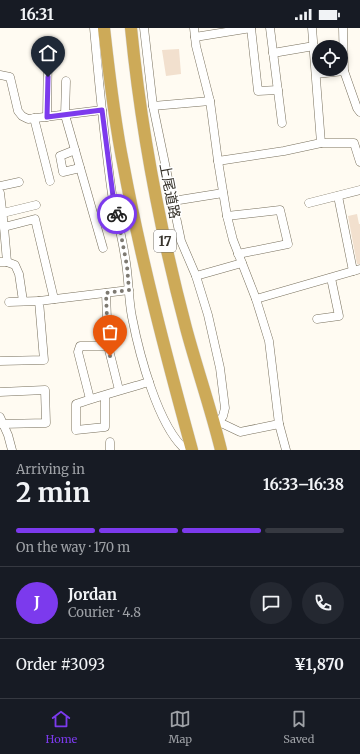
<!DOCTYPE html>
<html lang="en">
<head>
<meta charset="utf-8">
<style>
  body { margin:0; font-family:Merriweather,"Noto Sans JP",serif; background:#242831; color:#f1f3f6; height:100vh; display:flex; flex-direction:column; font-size:15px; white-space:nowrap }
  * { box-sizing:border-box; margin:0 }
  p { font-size:13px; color:#9ea1a6 }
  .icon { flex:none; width:22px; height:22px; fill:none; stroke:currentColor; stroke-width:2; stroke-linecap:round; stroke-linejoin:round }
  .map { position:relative; height:422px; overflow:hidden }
  .sheet { display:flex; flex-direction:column; background:#171b24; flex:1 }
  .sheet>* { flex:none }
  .buttons { position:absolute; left:312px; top:12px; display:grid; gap:8px }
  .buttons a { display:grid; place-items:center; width:36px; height:36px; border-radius:50%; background:#171b24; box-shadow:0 2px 6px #0003; font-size:20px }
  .pin { position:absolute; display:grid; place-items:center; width:34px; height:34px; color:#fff; margin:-41px -17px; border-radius:50% 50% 50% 0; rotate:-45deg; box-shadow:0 0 4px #0007 }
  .pin .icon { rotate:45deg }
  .courier { position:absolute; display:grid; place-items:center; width:40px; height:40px; margin:-20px; border:3px solid #7c3aed; border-radius:50%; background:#fff; color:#222; box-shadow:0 1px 5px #0007 }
  .head em { font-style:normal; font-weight:700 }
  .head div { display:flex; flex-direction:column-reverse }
  .head { display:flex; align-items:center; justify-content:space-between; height:68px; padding:0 16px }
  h1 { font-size:26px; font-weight:700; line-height:30px }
  .bar { display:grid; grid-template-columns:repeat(4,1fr); gap:6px 4px; align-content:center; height:48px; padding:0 16px }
  .bar i { height:5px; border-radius:3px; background:#363941 }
  .bar .current { background:#7c3aed }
  .bar p { grid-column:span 4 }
  .line { display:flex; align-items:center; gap:10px; padding:0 16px; border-top:1px solid #363941 }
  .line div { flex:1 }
  .round { display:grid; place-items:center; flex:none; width:42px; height:42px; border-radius:21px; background:#242831 }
  .status { display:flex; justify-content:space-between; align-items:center; height:28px; padding:0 20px; background:#171b24; direction:ltr }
  .status svg { height:11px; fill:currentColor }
  .dock { display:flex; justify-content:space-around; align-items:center; height:56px; border-top:1px solid #363941; background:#171b24; font-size:11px; color:#9ea1a6 }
  .dock a { display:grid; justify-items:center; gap:2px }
  .dock .current { color:#7c3aed }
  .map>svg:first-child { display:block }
</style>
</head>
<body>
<div class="status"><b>16:31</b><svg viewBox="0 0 49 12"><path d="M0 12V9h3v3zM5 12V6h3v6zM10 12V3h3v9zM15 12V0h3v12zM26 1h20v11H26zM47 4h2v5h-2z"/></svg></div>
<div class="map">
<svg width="360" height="422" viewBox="0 0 360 422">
  <rect width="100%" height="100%" fill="#fffbf2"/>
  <g fill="#f2e0ce">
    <path d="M 179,21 L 181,46 L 166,48 L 162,22 Z"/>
    <path d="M 357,186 L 359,196 L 360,196 L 360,236 L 357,236 L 348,188 Z"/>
  </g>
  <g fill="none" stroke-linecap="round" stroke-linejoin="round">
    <g stroke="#78705d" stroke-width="9">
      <g id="minor">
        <path d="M 94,0 C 99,55 104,111 112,166 C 116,187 122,208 125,229 C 129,249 128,269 132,289 C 139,325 158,399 186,422"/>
        <path d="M 144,0 L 153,78 L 181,213 L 196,248 L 208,287 L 220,340 L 225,380 L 223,388 L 215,400"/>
        <path d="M 194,0 L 196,18 L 210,73 L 218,133 L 227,188 L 233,212 L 256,271 L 269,313 L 279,396 L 286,422"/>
        <path d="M 251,0 L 258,63 L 278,62"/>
        <path d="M 270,0 L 282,95"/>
        <path d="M 312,0 L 321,115"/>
        <path d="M 343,0 L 344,43 L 357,80 L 360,84"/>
        <path d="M 195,9 L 251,0"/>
        <path d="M 273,25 L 314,18"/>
        <path d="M 316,46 L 344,43"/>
        <path d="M 0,47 L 10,49 L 18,83 L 22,88 L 28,91 L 102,82"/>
        <path d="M 66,53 L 65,87 L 103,220"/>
        <path d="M 153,78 L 210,73"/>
        <path d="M 47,89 L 48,22"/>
        <path d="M 34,90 L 50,153"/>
        <path d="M 75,122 L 60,128 L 63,144 L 80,140"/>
        <path d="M 218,133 L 284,123 L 321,115 L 354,115 L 360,134"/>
        <path d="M 0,158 L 19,154"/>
        <path d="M 0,165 L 4,199 L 35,191 L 54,271"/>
        <path d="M 338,168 L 353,243"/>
        <path d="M 173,173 L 223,165"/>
        <path d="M 309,175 L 360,162"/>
        <path d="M 3,185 L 36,177"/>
        <path d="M 227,188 L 280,182 L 288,216 L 238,226"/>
        <path d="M 0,234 L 7,234 L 4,199"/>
        <path d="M 7,234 L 15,237 L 19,246 L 23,273"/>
        <path d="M 196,248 L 242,235"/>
        <path d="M 106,265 L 108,318 L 119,362"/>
        <path d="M 256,271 L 360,241"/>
        <path d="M 9,274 L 39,273"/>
        <path d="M 317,291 L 339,288 L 331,250"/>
        <path d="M 0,333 L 44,332 L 39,273 L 129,262"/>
        <path d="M 0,364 L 45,362 L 46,395 L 2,396"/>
        <path d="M 105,367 L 105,399 L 76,402 L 76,376 C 100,368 125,361 149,354"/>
        <path d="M 90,371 L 78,324 L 80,318 L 108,318"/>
        <path d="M 0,389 L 8,407 L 12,422"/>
        <path d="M 219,394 L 240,404 L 279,396"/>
        <path d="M 110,422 L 110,414"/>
      </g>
    </g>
    <g stroke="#dbdad9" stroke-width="13">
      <g id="highway">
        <path d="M 104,0 C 109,45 114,91 123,135 C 141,232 166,327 192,422"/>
        <path d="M 131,0 C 141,101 160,202 186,300 C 197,341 211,381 221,422"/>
      </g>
    </g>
    <use href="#minor" stroke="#fff" stroke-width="8"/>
    <use href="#highway" stroke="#cdaa58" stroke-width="12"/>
  </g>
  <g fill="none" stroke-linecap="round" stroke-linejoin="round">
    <path stroke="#7d7971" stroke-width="4" stroke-dasharray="0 7.2" d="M 110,328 L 108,318 L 106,265 L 129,262 L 127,238 L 117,186"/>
    <path stroke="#7c3aed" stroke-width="5" d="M 48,49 L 47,89 L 102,82 L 113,168 L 117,186"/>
  </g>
  <g text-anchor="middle" stroke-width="3" stroke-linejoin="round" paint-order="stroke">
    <rect fill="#fff" stroke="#73706b" stroke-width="1" x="154" y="202" width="22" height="22" rx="3"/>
    <g font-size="13" font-weight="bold" fill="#37332b">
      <text x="165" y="218">17</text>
    </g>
    <g font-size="14" fill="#37332b" stroke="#fff">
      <text transform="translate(170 163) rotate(79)" y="5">上尾道路</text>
    </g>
  </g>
</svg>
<div class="buttons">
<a><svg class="icon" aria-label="locate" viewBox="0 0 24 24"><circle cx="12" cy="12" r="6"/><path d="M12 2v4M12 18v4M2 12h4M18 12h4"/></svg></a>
</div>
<div class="pin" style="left:110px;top:328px;background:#ea580c"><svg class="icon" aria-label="bag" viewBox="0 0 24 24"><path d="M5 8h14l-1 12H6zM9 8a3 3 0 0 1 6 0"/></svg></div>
<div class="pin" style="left:48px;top:49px;background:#1f2937"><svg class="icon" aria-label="home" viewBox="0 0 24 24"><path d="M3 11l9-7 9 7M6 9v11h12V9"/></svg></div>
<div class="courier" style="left:117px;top:186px"><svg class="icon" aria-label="bike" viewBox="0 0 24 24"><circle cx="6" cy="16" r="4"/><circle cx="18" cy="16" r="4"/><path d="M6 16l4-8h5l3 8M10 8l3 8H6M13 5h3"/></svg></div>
</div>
<section class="sheet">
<div class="head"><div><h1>2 min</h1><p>Arriving in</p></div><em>16:33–16:38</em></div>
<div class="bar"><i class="current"></i><i class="current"></i><i class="current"></i><i></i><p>On the way · 170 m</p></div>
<div class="line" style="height:72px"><b class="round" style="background:#7c3aed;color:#fff">J</b><div><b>Jordan</b><p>Courier · 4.8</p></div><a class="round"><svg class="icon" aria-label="chat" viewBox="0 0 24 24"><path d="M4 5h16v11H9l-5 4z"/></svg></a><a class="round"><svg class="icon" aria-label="phone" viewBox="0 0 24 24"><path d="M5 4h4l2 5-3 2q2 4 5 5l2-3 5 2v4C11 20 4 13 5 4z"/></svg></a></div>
<div class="line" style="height:52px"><div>Order #3093</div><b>¥1,870</b></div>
</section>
<nav class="dock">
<a class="current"><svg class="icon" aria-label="home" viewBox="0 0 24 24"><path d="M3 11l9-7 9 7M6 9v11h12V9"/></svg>Home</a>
<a><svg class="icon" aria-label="map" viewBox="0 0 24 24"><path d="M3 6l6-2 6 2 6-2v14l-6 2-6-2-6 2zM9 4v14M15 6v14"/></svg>Map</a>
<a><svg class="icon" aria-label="saved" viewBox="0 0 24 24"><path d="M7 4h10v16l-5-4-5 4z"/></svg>Saved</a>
</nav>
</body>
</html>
